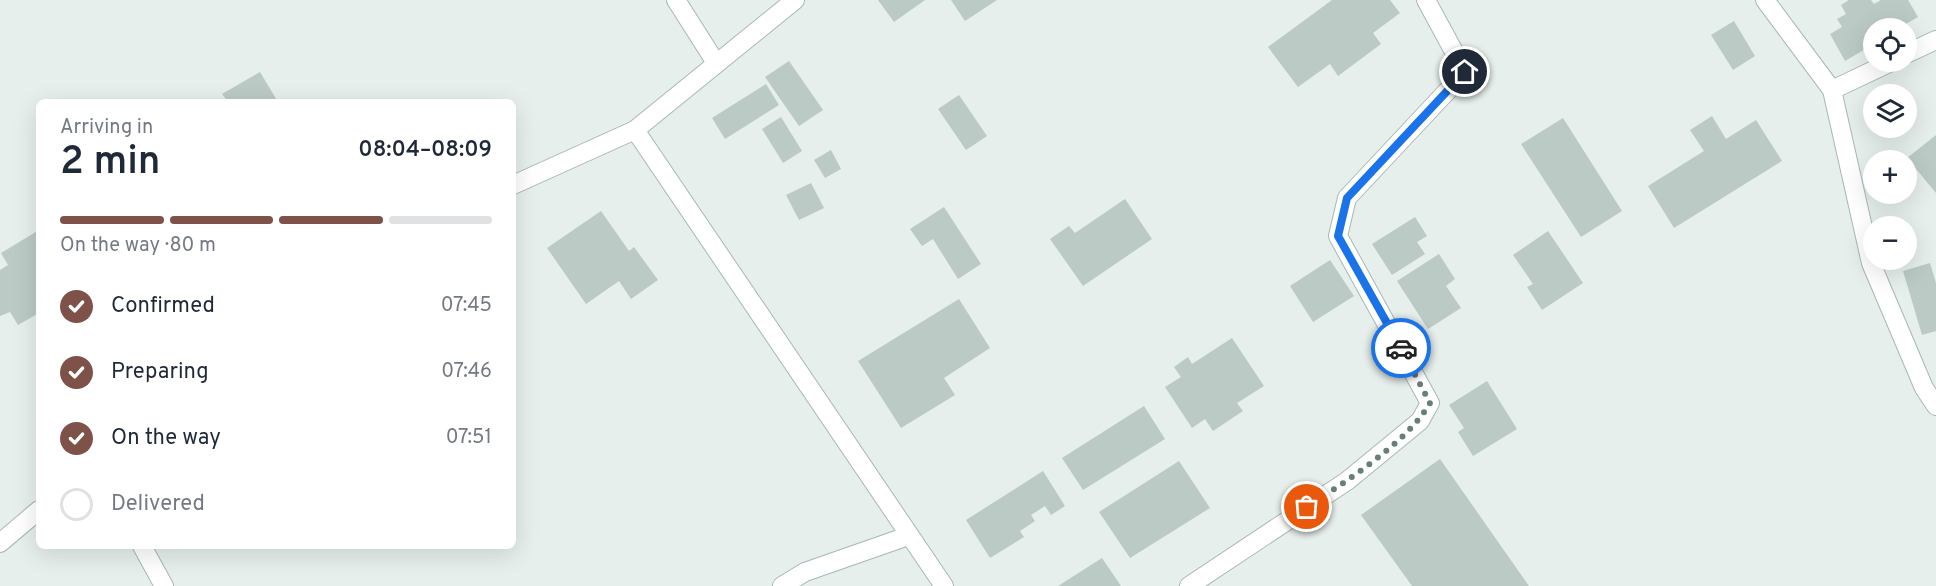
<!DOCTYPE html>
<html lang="en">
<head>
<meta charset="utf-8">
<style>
  body { margin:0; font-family:Overpass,sans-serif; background:#f2f2f3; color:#1f2937; height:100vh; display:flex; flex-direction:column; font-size:22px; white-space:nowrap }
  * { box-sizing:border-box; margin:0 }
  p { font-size:20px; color:#747a83 }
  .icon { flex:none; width:33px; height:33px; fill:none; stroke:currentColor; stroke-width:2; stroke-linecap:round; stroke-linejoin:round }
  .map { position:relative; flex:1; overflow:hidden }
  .sheet { position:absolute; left:36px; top:99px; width:480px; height:450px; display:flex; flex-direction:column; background:#fff; border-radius:9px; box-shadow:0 6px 24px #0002 }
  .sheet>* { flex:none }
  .controls { position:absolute; left:1863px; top:18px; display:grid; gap:12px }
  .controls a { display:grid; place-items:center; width:54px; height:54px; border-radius:50%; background:#fff; box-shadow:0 6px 24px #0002; font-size:30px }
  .pin { position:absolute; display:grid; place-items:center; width:51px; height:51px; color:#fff; margin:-26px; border:3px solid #fff; border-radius:50%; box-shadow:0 2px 6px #0007 }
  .courier { position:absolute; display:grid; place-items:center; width:60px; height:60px; margin:-30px; border:4px solid #1a73e8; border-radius:50%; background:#fff; color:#222; box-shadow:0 2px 8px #0007 }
  .head em { font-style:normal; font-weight:600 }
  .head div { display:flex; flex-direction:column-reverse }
  .head { display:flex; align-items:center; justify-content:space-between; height:102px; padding:0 24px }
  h1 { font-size:39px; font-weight:600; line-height:45px }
  .bar { display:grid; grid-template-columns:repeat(4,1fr); gap:9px 6px; align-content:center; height:72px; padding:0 24px }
  .bar i { height:8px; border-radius:4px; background:#e0e1e3 }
  .bar .active { background:#7f5249 }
  .bar p { grid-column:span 4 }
  ol { padding:0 24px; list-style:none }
  li { display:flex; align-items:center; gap:18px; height:66px }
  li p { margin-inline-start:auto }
  li .icon { padding:6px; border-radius:50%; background:#7f5249; color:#fff; stroke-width:4 }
  li:last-child { color:#747a83 }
  li i { width:33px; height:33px; border:3px solid #e0e1e3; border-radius:50% }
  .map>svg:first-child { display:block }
</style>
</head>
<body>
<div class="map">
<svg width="1936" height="586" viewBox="0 0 1936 586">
  <rect width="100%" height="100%" fill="#e6efeb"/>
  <g fill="#bbcac4">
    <path d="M 878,0 L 925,0 L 894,22 Z"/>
    <path d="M 951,0 L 997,0 L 965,21 Z"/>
    <path d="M 1332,0 L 1390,0 L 1400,13 L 1373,33 L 1381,44 L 1338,76 L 1330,64 L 1298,87 L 1268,47 Z"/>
    <path d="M 1849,0 L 1871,0 L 1874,4 L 1881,0 L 1908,0 L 1918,17 L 1899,28 L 1874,28 L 1874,44 L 1845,61 L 1830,34 L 1842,27 L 1837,19 L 1846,14 L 1841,5 Z"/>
    <path d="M 1734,21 L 1755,56 L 1733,70 L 1711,35 Z"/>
    <path d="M 789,61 L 823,110 L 799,126 L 765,77 Z"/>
    <path d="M 260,72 L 278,102 L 228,102 L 222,94 Z"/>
    <path d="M 766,84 L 779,105 L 725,139 L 712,118 Z"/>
    <path d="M 959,95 L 987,136 L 966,150 L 938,109 Z"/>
    <path d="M 1712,116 L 1726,139 L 1756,120 L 1782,161 L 1674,228 L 1648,186 L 1704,151 L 1690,130 Z"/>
    <path d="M 781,117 L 802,151 L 783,163 L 762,129 Z"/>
    <path d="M 1563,118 L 1622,211 L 1581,237 L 1521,144 Z"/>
    <path d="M 1936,135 L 1936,193 L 1907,158 Z"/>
    <path d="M 831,150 L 841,169 L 825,178 L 814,160 Z"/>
    <path d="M 811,183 L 824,208 L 799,220 L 786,195 Z"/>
    <path d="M 1125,199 L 1152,239 L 1083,286 L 1050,239 L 1069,226 L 1075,233 Z"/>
    <path d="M 944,207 L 981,264 L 958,279 L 933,239 L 922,246 L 910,229 Z"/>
    <path d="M 601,211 L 629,251 L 634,247 L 658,280 L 631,299 L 619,281 L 586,304 L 547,248 Z"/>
    <path d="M 1415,217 L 1427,236 L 1417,242 L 1425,254 L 1392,275 L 1372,244 Z"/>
    <path d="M 39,230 L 39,313 L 18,325 L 10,312 L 0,316 L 0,270 L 8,265 L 1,253 Z"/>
    <path d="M 1548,231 L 1583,283 L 1542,310 L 1527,287 L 1533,284 L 1513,255 Z"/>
    <path d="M 1439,254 L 1455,279 L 1446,286 L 1461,308 L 1428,329 L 1397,281 Z"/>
    <path d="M 1330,260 L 1354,296 L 1313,322 L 1290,286 Z"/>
    <path d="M 1930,263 L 1936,283 L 1936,331 L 1922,335 L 1903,271 Z"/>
    <path d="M 959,299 L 990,348 L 944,378 L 955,395 L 901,428 L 858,361 Z"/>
    <path d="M 1232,338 L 1264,386 L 1237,403 L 1243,411 L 1213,431 L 1205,419 L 1192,428 L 1165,387 L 1181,377 L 1174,367 L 1188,357 L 1192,364 Z"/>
    <path d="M 1487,381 L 1517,429 L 1473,456 L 1458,432 L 1464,428 L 1449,405 Z"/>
    <path d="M 1144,406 L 1165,439 L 1083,490 L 1062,458 Z"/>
    <path d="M 1440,459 L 1529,586 L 1412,586 L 1361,515 Z"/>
    <path d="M 1179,461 L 1210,508 L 1130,558 L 1099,512 Z"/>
    <path d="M 1043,471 L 1065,506 L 1051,515 L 1045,506 L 1031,515 L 1035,521 L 1020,531 L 1024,537 L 990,558 L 966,520 Z"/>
    <path d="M 1102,558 L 1121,586 L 1058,586 Z"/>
  </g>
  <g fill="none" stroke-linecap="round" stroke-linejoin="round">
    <g stroke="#a8b8b2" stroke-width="20">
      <g id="minor">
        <path d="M 676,0 L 716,63"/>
        <path d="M 1765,0 L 1832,90 L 1871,263 L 1924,388 L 1936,406"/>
        <path d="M 1906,54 L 1936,40"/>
        <path d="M 1832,90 L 1891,62"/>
        <path d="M 635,130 L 944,586"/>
        <path d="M 513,185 L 635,130 L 795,0"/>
        <path d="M 0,543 L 39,510"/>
        <path d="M 142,546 L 164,586"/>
        <path d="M 782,586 L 805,572 L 908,536"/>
        <path d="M 1189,586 L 1347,481 L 1420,421 L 1430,403 L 1338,236 L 1347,198 L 1465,72 L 1426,0"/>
      </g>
    </g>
    <use href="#minor" stroke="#fff" stroke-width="18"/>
  </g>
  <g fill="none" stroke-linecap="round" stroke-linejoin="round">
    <path stroke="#687f78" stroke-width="6" stroke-dasharray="0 10.8" d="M 1307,507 C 1345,482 1408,442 1430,403 L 1401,348"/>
    <path stroke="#1a73e8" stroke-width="8" d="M 1401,348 L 1338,236 L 1347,198 L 1465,72"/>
  </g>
</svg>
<div class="controls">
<a><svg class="icon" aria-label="locate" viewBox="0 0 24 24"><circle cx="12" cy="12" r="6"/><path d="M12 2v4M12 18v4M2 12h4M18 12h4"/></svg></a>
<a><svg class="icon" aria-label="layers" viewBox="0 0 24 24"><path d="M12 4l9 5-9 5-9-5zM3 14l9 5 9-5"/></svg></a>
<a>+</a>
<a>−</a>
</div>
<div class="pin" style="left:1307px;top:507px;background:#ea580c"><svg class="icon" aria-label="bag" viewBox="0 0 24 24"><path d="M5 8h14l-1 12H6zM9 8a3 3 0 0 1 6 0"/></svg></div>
<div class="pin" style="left:1465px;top:72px;background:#1f2937"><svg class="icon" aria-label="home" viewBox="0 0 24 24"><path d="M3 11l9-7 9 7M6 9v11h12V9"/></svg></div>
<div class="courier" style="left:1401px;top:348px"><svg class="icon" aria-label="car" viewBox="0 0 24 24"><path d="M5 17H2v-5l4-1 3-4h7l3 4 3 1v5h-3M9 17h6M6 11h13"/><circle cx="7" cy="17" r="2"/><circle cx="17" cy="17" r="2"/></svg></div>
<section class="sheet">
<div class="head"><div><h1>2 min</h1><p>Arriving in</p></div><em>08:04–08:09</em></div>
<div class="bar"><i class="active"></i><i class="active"></i><i class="active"></i><i></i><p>On the way · 80 m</p></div>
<ol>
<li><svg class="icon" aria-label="check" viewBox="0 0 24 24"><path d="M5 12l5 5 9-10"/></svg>Confirmed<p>07:45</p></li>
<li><svg class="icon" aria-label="check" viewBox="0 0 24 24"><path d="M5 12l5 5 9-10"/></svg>Preparing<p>07:46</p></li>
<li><svg class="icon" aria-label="check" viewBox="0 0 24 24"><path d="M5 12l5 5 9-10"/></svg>On the way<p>07:51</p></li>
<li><i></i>Delivered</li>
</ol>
</section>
</div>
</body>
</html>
